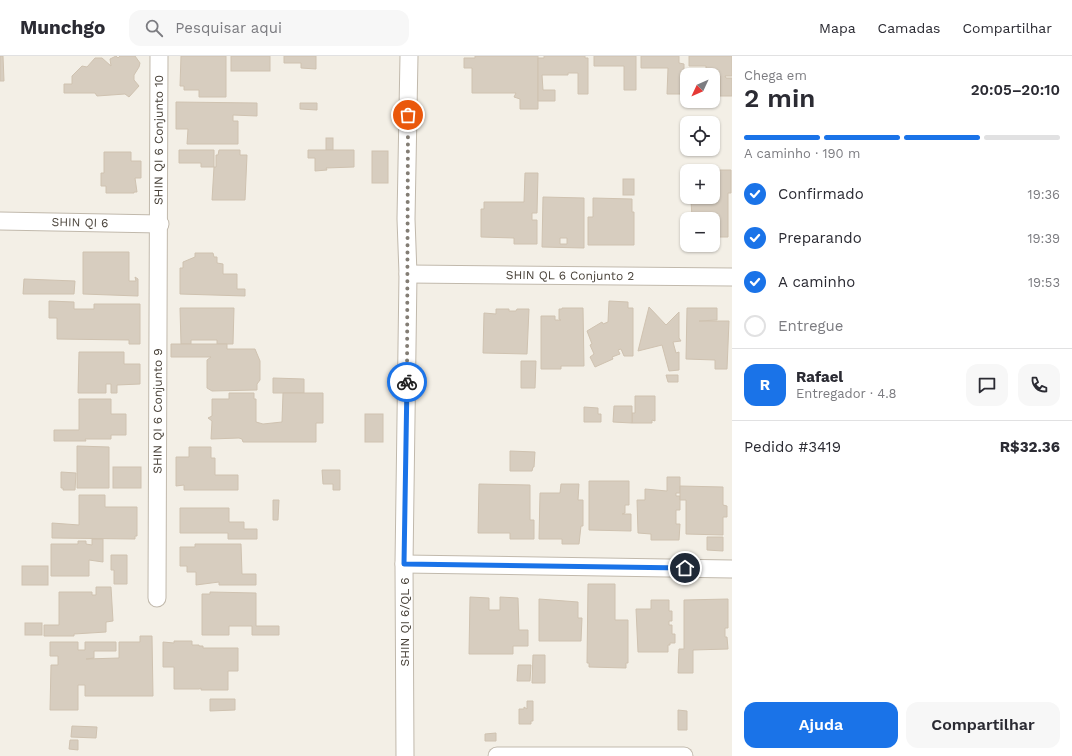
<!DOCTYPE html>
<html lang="pt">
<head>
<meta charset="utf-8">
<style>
  body { margin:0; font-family:"Work Sans",sans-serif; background:#f7f7f7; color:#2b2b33; height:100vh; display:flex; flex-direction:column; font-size:15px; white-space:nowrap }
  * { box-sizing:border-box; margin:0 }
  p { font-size:13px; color:#7c7c81 }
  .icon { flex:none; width:22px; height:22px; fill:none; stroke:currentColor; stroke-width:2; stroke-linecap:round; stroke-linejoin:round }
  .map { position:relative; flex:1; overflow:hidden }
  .panel { display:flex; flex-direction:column; background:#fff; width:340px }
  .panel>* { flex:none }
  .needle { width:26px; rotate:226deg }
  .fabs { position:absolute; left:680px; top:12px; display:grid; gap:8px }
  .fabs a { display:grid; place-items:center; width:40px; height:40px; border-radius:8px; background:#fff; box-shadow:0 1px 3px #0004; font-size:20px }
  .pin { position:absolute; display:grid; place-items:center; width:34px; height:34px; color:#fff; margin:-17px; border:2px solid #fff; border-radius:50%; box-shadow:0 1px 4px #0007 }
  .courier { position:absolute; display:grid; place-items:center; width:40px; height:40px; margin:-20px; border:3px solid #1a73e8; border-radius:50%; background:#fff; color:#222; box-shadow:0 1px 5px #0007 }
  .overview em { font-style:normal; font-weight:600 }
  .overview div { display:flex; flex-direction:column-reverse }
  .overview { display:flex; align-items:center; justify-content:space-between; height:68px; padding:0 12px }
  h1 { font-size:26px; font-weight:600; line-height:30px }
  .bar { display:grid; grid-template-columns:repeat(4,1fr); gap:6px 4px; align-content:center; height:48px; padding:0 12px }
  .bar i { height:5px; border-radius:3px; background:#e1e1e2 }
  .bar .selected { background:#1a73e8 }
  .bar p { grid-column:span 4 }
  .line { display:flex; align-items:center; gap:10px; padding:0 12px; border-top:1px solid #e1e1e2 }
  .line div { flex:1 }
  .round { display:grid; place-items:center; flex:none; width:42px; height:42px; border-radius:12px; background:#f7f7f7 }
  ol { padding:0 12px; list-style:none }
  li { display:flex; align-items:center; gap:12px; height:44px }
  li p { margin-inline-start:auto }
  li .icon { padding:4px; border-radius:50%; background:#1a73e8; color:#fff; stroke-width:4 }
  li:last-child { color:#7c7c81 }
  li i { width:22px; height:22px; border:2px solid #e1e1e2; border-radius:50% }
  .primary-button { display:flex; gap:8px; margin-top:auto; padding:8px 12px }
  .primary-button a { flex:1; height:46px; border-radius:12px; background:#1a73e8; color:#fff; font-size:16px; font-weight:600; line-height:46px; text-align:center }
  .primary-button a+a { background:#f7f7f7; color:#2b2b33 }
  header { display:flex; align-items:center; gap:24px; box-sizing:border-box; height:56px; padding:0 20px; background:#fff; border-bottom:1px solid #e1e1e2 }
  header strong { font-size:19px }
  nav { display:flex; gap:22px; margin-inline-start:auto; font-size:14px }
  .search { width:280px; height:36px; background:#f7f7f7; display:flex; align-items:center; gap:10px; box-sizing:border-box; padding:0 14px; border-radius:12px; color:#7c7c81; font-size:15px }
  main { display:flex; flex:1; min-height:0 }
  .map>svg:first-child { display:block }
</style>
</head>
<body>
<header>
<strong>Munchgo</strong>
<div class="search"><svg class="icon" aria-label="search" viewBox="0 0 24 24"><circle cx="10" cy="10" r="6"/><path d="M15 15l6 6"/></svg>Pesquisar aqui</div>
<nav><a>Mapa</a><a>Camadas</a><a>Compartilhar</a></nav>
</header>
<main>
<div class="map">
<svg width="732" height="700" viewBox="0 0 732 700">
  <rect width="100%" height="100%" fill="#f3efe6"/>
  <g fill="#d7cdbf" stroke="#cfc2b0" fill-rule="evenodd">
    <path d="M 0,0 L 3,0 L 4,25 L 0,25 Z"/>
    <path d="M 116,0 L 118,2 L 120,0 L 135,0 L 140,7 L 139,11 L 134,19 L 134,24 L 139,30 L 129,41 L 125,38 L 97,40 L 95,37 L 64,37 L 64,28 L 72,28 L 72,20 L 82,10 L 87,11 L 95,2 L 102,2 L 111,10 L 110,3 Z"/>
    <path d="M 181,0 L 226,0 L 226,41 L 199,41 L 199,34 L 184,34 L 184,30 L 180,30 Z"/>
    <rect x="231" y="0" width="39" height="15"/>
    <path d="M 284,0 L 316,0 L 316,13 L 301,12 L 301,7 L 284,7 Z"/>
    <path d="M 475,0 L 538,0 L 538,53 L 520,53 L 520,43 L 514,41 L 516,37 L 472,37 L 472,12 L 464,12 L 464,2 L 475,2 Z"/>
    <path d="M 544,0 L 585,0 L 585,2 L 588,2 L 588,38 L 578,38 L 578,17 L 568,17 L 568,19 L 542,19 L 543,34 L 555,34 L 555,45 L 538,45 L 538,2 L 544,2 Z"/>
    <path d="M 594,0 L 636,0 L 636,34 L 624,34 L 624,10 L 594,10 Z"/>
    <path d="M 641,0 L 679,0 L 679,7 L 684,8 L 684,38 L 667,38 L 668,12 L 641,12 Z"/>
    <path d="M 689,0 L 732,0 L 732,20 L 725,20 L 726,22 L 732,22 L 732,40 L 720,40 L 720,20 L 706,19 L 706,10 L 689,10 Z"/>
    <path d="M 176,46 L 257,47 L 257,60 L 233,59 L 233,65 L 238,65 L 238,88 L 187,88 L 188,73 L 176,73 Z"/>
    <path d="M 300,47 L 317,47 L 317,54 L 300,53 Z"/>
    <rect x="326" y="82" width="7" height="12"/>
    <path d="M 179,94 L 214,94 L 214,111 L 201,111 L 201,107 L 179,107 Z"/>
    <path d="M 219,94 L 240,94 L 240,99 L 247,99 L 245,144 L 212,144 L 214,111 L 216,111 L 216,99 L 218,99 Z"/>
    <path d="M 308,94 L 354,94 L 354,111 L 326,112 L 327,114 L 315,115 L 315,102 L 308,102 Z"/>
    <rect x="372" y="95" width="16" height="32"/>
    <path d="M 104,96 L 131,96 L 131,105 L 141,105 L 141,122 L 135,122 L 137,136 L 134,136 L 134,137 L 106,137 L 106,130 L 101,130 L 101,117 L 104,117 Z"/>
    <path d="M 718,114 L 731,114 L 731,137 L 728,137 L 728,181 L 719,181 L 719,183 L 713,183 L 713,163 L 692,163 L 691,143 L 712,144 L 713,137 L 717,137 Z"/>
    <path d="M 525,117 L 538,117 L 537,157 L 532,157 L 532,164 L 537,164 L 537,188 L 514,188 L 514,182 L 481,181 L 481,153 L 484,153 L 484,146 L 524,146 Z"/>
    <rect x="623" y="123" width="11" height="16"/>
    <path d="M 543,141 L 584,142 L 584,192 L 542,191 ZM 560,182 L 567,182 L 567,188 L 560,188 Z"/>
    <path d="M 593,142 L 632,143 L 632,156 L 634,156 L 634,189 L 588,189 L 588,161 L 593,161 Z"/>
    <path d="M 83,196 L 129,196 L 129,225 L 136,225 L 135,221 L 138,223 L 138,240 L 83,238 Z"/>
    <path d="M 195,197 L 213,197 L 214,201 L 217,201 L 217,207 L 223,208 L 223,218 L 237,218 L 237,233 L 245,233 L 245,240 L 180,238 L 180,212 L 183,212 L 183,206 L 195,201 Z"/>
    <path d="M 24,223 L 75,225 L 74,238 L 23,238 Z"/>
    <path d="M 49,245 L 74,246 L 74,253 L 94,253 L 94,248 L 140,248 L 140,288 L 129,288 L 129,284 L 57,283 L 57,262 L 49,262 Z"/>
    <path d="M 609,245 L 628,246 L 628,252 L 633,252 L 633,300 L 624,300 L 621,293 L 618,294 L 620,298 L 612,301 L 613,303 L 595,311 L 590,301 L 594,298 L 590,289 L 592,288 L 587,275 L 602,266 L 603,268 L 608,266 Z"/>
    <path d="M 649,251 L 666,269 L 679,256 L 679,282 L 681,285 L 673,286 L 676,297 L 679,296 L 679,314 L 669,315 L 662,289 L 638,295 Z"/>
    <path d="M 180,252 L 234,252 L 233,288 L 217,288 L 217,284 L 191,284 L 191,288 L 181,288 Z"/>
    <path d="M 562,252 L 583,252 L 584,310 L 561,310 L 561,313 L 541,313 L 541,260 L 555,260 L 555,264 L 561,264 L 559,263 L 559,253 L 562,253 Z"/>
    <path d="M 687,252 L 717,252 L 717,264 L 699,265 L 729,265 L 727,313 L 715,313 L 715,304 L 686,303 Z"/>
    <path d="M 496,253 L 509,253 L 509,255 L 516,255 L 517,253 L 529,253 L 527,298 L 483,297 L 484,257 L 496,258 Z"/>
    <path d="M 171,288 L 227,288 L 227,293 L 255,293 L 260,305 L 260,324 L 257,328 L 257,334 L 212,335 L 207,332 L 207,304 L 211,301 L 171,301 Z"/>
    <path d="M 79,296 L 124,296 L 124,308 L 140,308 L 140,328 L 117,329 L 117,337 L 111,337 L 111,328 L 106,328 L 106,337 L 78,337 Z"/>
    <path d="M 521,305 L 536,305 L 535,332 L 521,332 Z"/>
    <path d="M 666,319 L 678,319 L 678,326 L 668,326 Z"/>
    <path d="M 273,322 L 304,323 L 304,337 L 273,337 Z"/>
    <path d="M 229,337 L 254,337 L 254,343 L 256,343 L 256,366 L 263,368 L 282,366 L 283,337 L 323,337 L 323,367 L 316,367 L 316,386 L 243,386 L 242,383 L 239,382 L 211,383 L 212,365 L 208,362 L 212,360 L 212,343 L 229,343 Z"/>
    <path d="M 635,340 L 655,340 L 655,365 L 652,364 L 652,367 L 632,367 L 632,357 L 635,357 Z"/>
    <path d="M 79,343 L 111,343 L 111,358 L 126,358 L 126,379 L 111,379 L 111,383 L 85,383 L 86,385 L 54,385 L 54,374 L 79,374 Z"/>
    <path d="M 614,350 L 632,350 L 632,367 L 613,366 Z"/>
    <path d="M 584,351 L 598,352 L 598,358 L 601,358 L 601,366 L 584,366 Z"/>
    <rect x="365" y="358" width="18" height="28"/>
    <path d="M 77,390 L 109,391 L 109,432 L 77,432 Z"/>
    <path d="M 189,391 L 211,391 L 211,402 L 215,402 L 215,419 L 238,419 L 238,434 L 184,434 L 184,429 L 176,430 L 176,401 L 189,401 Z"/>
    <path d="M 510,395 L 535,396 L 534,411 L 533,411 L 532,415 L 510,415 Z"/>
    <rect x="113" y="411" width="28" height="21"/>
    <path d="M 322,414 L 340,414 L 340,434 L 333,434 L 333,428 L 323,428 Z"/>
    <path d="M 61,416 L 76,417 L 75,434 L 63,434 L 63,432 L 61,432 Z"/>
    <path d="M 667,421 L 680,421 L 680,437 L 676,437 L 676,440 L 680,440 L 680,454 L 676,454 L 676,468 L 680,468 L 679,484 L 651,484 L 651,478 L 638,477 L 637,444 L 645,444 L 645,433 L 667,435 Z"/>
    <path d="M 589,425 L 629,425 L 629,449 L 625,449 L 625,457 L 622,458 L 631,458 L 631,475 L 589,474 Z"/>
    <path d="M 479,428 L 530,429 L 530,464 L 534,464 L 534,483 L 510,483 L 510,477 L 478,477 Z"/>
    <path d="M 561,428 L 579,428 L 578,444 L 583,444 L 583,470 L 581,470 L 579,488 L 562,488 L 562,483 L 539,483 L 540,437 L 560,437 Z"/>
    <path d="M 680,430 L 723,431 L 723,449 L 727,450 L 727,461 L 723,461 L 723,479 L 686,478 L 686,444 L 680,444 Z"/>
    <path d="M 79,439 L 105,439 L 105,451 L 137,451 L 137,480 L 135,480 L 135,483 L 52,482 L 52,467 L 79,469 Z"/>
    <path d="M 273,444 L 279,444 L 278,464 L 273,464 Z"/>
    <path d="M 180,452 L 229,452 L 229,466 L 244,466 L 244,473 L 257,473 L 257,483 L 228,483 L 228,477 L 180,477 Z"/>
    <path d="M 707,481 L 723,481 L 723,495 L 707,494 Z"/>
    <path d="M 92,483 L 103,483 L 103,506 L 89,504 L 89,520 L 51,520 L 51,488 L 78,488 L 78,485 L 86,485 L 86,488 L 92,489 Z"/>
    <path d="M 195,488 L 241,488 L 242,518 L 256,518 L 256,529 L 219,529 L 219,526 L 196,529 L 196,516 L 187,516 L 187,510 L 180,510 L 180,491 L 195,491 Z"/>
    <path d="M 111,499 L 127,499 L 127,528 L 114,528 L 114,514 L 111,514 Z"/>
    <rect x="22" y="510" width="26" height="19"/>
    <path d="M 588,528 L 615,528 L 615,564 L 628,564 L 628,607 L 626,607 L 626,612 L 589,611 L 589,607 L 587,607 Z"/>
    <path d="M 96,531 L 111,531 L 113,565 L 106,566 L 106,576 L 74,578 L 74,580 L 44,580 L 44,569 L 59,569 L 59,536 L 92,536 L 92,539 L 96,539 Z"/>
    <path d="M 210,536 L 256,537 L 256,570 L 279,570 L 279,579 L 252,579 L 252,570 L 229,570 L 229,579 L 202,579 L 202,538 L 210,538 Z"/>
    <path d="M 470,541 L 489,542 L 489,554 L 500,554 L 500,541 L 518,542 L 519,574 L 528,574 L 528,590 L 513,590 L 513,598 L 469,598 Z"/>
    <path d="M 539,543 L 578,546 L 578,562 L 582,562 L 581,585 L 539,585 Z"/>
    <path d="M 728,543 L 728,572 L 725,572 L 725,581 L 727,581 L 728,593 L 693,594 L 693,617 L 678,617 L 679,593 L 684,593 L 684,544 Z"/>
    <path d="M 651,544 L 669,544 L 669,555 L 672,555 L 672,565 L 669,565 L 669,569 L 672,569 L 672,578 L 675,578 L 675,587 L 670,587 L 670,589 L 668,589 L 668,596 L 638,596 L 636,553 L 651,553 Z"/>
    <rect x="25" y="567" width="17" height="12"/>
    <path d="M 140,580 L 152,580 L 153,640 L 85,640 L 85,629 L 78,629 L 78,654 L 50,654 L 51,609 L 58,609 L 58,600 L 50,600 L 50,586 L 78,586 L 78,594 L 85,594 L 85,586 L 116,586 L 116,595 L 94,595 L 94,602 L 86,603 L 119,602 L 119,586 L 140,586 Z"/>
    <path d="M 174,585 L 192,585 L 192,589 L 199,589 L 199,590 L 203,590 L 203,592 L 238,592 L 238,615 L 228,615 L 228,634 L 201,634 L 201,632 L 199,633 L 174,633 L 174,611 L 163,611 L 163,586 L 174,587 Z"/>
    <path d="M 533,599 L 545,599 L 545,627 L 532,627 Z"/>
    <path d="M 518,609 L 531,609 L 530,625 L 517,625 Z"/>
    <path d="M 210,643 L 235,643 L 235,654 L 210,655 Z"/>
    <path d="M 527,645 L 533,645 L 533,665 L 531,665 L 531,668 L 519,668 L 519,653 L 524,653 L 524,651 L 527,653 Z"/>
    <path d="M 678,654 L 687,655 L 687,674 L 678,674 Z"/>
    <path d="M 72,670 L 97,671 L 96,682 L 71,681 Z"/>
    <path d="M 496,677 L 496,685 L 485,685 L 485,678 Z"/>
    <path d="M 70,684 L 78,684 L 78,694 L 69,693 Z"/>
  </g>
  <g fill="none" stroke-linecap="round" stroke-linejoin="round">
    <g stroke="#c1b9ac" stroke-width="19">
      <g id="minor">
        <path id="s1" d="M 0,165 L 160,168"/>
        <path id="s2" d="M 408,218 L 732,221"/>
        <path d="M 404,508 L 732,513"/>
        <path id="s3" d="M 157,542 L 159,0"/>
        <path d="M 405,700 L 404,508 L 408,218 L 406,163 L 409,0"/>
        <path d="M 497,700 L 684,700"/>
      </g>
    </g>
    <use href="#minor" stroke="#fff" stroke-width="17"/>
  </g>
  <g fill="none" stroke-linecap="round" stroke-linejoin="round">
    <path stroke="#837d74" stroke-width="4" stroke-dasharray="0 7.2" d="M 407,326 L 408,59"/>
    <path stroke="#1a73e8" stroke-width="5" d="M 407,326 L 404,508 L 685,512"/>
  </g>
  <g text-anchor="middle" stroke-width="3" stroke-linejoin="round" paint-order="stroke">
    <g font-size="12" fill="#463f36" stroke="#fff">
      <text dy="4" stroke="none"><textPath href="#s3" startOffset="458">SHIN QI 6 Conjunto 10</textPath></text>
      <text dy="4" stroke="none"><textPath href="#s1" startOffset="80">SHIN QI 6</textPath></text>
      <text dy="4" stroke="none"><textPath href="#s2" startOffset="162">SHIN QL 6 Conjunto 2</textPath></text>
      <text dy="4" stroke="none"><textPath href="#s3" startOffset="187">SHIN QI 6 Conjunto 9</textPath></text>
      <text transform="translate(405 566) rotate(-90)" y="4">SHIN QI 6/QL 6</text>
    </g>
  </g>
</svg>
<div class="fabs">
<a><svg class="needle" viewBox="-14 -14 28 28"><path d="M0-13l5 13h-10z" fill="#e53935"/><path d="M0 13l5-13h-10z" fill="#7c7c81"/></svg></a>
<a><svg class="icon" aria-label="locate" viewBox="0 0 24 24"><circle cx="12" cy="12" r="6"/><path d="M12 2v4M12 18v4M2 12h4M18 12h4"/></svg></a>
<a>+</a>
<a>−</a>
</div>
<div class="pin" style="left:408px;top:59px;background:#ea580c"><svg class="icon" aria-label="bag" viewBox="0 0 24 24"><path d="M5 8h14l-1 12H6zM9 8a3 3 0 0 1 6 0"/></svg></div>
<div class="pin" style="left:685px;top:512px;background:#1f2937"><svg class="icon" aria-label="home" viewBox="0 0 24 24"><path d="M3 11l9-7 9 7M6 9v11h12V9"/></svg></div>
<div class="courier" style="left:407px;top:326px"><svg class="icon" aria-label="bike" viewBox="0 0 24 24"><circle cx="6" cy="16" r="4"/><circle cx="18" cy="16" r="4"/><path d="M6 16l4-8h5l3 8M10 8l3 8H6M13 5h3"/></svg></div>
</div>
<section class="panel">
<div class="overview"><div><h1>2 min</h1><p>Chega em</p></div><em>20:05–20:10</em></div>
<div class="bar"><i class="selected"></i><i class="selected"></i><i class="selected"></i><i></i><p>A caminho · 190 m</p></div>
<ol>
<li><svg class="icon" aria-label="check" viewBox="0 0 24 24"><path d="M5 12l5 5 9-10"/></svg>Confirmado<p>19:36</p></li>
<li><svg class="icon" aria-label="check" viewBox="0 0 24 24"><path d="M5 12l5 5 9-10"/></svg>Preparando<p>19:39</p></li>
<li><svg class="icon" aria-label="check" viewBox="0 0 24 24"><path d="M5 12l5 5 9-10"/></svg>A caminho<p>19:53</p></li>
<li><i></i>Entregue</li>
</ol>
<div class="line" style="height:72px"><b class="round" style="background:#1a73e8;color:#fff">R</b><div><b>Rafael</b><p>Entregador · 4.8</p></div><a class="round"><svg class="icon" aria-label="chat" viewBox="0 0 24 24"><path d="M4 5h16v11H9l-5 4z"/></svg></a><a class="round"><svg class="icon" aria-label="phone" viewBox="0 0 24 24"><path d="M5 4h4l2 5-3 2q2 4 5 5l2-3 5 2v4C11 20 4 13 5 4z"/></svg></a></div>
<div class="line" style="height:52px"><div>Pedido #3419</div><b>R$32.36</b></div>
<div class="primary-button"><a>Ajuda</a><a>Compartilhar</a></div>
</section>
</main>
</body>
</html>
